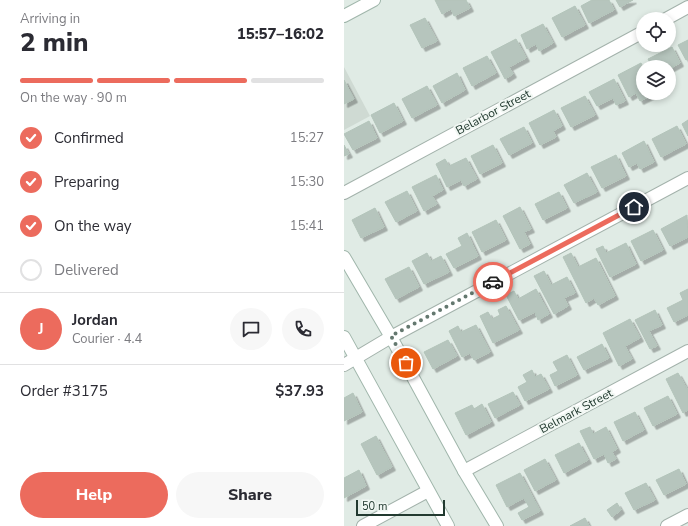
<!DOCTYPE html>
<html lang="en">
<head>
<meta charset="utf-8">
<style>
  body { margin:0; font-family:"Nunito Sans",sans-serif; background:#f7f7f7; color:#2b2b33; height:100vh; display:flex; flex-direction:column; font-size:15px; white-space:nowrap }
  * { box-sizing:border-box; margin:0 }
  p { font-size:13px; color:#7c7c81 }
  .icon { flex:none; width:22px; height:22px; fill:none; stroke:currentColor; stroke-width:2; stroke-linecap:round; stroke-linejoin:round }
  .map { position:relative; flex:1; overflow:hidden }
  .sheet { display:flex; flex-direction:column; background:#fff; width:344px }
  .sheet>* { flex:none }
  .fabs { position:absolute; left:292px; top:12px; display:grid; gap:8px }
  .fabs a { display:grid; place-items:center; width:40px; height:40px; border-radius:50%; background:#fff; box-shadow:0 2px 6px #0003; font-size:20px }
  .scale { position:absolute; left:12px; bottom:10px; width:89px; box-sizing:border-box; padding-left:4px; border:2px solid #223a30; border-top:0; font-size:11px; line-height:14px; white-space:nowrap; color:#223a30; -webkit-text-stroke:3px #f1f7f3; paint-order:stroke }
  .pin { position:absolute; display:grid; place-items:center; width:34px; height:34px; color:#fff; margin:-17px; border:2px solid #fff; border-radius:50%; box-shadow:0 1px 4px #0007 }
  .courier { position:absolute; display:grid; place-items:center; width:40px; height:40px; margin:-20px; border:3px solid #ec6b5d; border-radius:50%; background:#fff; color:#222; box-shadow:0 1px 5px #0007 }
  .headline em { font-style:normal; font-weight:800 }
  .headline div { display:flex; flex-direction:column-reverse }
  .headline { display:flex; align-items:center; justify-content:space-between; height:68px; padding:0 20px }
  h1 { font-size:26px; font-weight:800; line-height:30px }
  .bar { display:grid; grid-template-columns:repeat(4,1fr); gap:6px 4px; align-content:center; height:48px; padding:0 20px }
  .bar i { height:5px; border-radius:3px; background:#e1e1e2 }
  .bar .selected { background:#ec6b5d }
  .bar p { grid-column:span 4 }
  .line { display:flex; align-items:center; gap:10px; padding:0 20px; border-top:1px solid #e1e1e2 }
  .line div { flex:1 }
  .round { display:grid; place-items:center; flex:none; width:42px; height:42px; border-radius:21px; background:#f7f7f7 }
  ol { padding:0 20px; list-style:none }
  li { display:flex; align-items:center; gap:12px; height:44px }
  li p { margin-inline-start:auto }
  li .icon { padding:4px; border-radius:50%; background:#ec6b5d; color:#fff; stroke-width:4 }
  li:last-child { color:#7c7c81 }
  li i { width:22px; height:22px; border:2px solid #e1e1e2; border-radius:50% }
  .button { display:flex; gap:8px; margin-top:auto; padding:8px 20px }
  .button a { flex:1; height:46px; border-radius:24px; background:#ec6b5d; color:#fff; font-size:16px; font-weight:800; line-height:46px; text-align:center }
  .button a+a { background:#f7f7f7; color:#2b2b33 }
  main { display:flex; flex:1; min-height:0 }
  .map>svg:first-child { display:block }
</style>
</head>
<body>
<main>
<section class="sheet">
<div class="headline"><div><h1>2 min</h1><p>Arriving in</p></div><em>15:57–16:02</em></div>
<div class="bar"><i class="selected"></i><i class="selected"></i><i class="selected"></i><i></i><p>On the way · 90 m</p></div>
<ol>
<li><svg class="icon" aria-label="check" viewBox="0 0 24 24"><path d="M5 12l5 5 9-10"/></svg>Confirmed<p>15:27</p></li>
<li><svg class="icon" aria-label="check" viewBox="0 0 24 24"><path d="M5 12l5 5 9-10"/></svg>Preparing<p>15:30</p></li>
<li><svg class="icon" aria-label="check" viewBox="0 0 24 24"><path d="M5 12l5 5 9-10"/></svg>On the way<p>15:41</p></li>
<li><i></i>Delivered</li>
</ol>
<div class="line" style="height:72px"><b class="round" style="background:#ec6b5d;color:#fff">J</b><div><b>Jordan</b><p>Courier · 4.4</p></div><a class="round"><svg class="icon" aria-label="chat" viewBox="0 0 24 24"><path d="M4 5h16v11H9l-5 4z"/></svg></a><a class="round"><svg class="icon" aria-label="phone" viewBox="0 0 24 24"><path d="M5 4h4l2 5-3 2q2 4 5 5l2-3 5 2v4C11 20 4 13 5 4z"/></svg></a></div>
<div class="line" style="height:52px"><div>Order #3175</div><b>$37.93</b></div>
<div class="button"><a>Help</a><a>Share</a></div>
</section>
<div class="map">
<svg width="344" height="526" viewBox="0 0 344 526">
  <defs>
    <filter id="shadow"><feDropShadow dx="3.5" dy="3.5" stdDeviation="0" flood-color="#0004"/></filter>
  </defs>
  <rect width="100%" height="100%" fill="#e0ebe5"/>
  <path fill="#cfdad3" d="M 0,67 L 26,116 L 0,130 Z"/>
  <g fill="#b6c5bd" stroke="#b3c4ba" filter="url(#shadow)">
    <path d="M 91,0 L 122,0 L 126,8 L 110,16 L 107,9 L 98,14 Z"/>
    <path d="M 248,0 L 265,0 L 270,10 L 245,23 L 237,6 Z"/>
    <path d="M 272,0 L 289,0 L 276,7 Z"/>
    <path d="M 231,6 L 241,25 L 218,37 L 208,18 Z"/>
    <path d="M 81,18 L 93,41 L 78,48 L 66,25 Z"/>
    <path d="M 199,24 L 209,43 L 195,51 L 192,44 L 183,49 L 177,35 Z"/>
    <path d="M 172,39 L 182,58 L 165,67 L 169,74 L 161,79 L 147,52 Z"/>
    <path d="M 344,40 L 344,59 L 342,60 L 334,45 Z"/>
    <path d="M 328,47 L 336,63 L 325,69 L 325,67 L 308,67 L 304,59 Z"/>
    <path d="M 143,56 L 152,73 L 128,86 L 119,68 Z"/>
    <path d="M 297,63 L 299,67 L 299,93 L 312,93 L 296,101 L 292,93 L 285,97 L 274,75 Z"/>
    <path d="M 113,73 L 121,90 L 98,103 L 89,86 Z"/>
    <path d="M 270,79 L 281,101 L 272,105 L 269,98 L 253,106 L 245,92 Z"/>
    <path d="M 0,80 L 10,99 L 0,104 Z"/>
    <path d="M 83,86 L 93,105 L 68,118 L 58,99 Z"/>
    <path d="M 241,96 L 251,115 L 227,127 L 217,108 Z"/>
    <path d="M 50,103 L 59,121 L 36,133 L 27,115 Z"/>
    <path d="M 210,110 L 218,126 L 209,131 L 212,137 L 196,145 L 185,123 Z"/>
    <path d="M 344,120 L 344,136 L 338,124 Z"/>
    <path d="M 25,121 L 33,138 L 9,150 L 0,134 Z"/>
    <path d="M 333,126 L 342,144 L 317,157 L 308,139 Z"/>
    <path d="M 180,127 L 188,143 L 165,155 L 156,139 Z"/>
    <path d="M 300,141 L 310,162 L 296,169 L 293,163 L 285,167 L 278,153 Z"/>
    <path d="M 0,145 L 5,154 L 0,156 Z"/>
    <path d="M 149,145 L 158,163 L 136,174 L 127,156 Z"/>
    <path d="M 272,155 L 282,176 L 258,188 L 247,167 Z"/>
    <path d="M 122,158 L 133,179 L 120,186 L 117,180 L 103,187 L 92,164 L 101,159 L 105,166 Z"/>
    <path d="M 243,173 L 253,192 L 230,203 L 220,185 Z"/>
    <path d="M 92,175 L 99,190 L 88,196 L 93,204 L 80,211 L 68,187 Z"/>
    <path d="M 63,191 L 73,211 L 52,222 L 41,202 Z"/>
    <path d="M 215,192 L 223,208 L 199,220 L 191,204 Z"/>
    <path d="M 176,207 L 187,229 L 180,232 L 186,244 L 176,249 L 159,216 Z"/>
    <path d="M 31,208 L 40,227 L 17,238 L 8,220 Z"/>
    <path d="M 343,215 L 344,237 L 326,246 L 317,229 Z"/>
    <path d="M 152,220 L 162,240 L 138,252 L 128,232 Z"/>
    <path d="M 309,230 L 319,250 L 297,261 L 287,241 Z"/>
    <path d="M 123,233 L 134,256 L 110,268 L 102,254 L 118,246 L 114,238 Z"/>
    <path d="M 282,243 L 292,264 L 266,277 L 252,249 L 259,246 L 262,253 Z"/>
    <path d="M 83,253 L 87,261 L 97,256 L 105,272 L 80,284 L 68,261 Z"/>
    <path d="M 227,253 L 234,267 L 252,258 L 271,296 L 254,305 L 250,298 L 242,303 L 219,257 Z"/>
    <path d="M 65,267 L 75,287 L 52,299 L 41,279 Z"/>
    <path d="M 200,271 L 207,285 L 223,277 L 231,293 L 220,298 L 224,306 L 210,314 L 190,276 Z"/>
    <path d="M 192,289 L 205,314 L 194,320 L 191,312 L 175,320 L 162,295 L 170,291 L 174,299 Z"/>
    <path d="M 344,289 L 344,315 L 330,322 L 323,308 L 339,300 L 336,293 Z"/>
    <path d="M 162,306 L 175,330 L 149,343 L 136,316 L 144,312 L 148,319 L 156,315 L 154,310 Z"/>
    <path d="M 311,310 L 318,325 L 305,331 L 313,346 L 306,349 L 291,320 Z"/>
    <path d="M 286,319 L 296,338 L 281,346 L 288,359 L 275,366 L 259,333 Z"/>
    <path d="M 132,325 L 146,352 L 130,360 L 126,353 L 118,357 L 105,331 L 114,326 L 117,332 Z"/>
    <path d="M 104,340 L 113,356 L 89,369 L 80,352 Z"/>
    <path d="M 258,344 L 265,358 L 240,370 L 233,357 Z"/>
    <path d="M 223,355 L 233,375 L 211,386 L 206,375 L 214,371 L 209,362 Z"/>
    <path d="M 188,370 L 191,377 L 197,374 L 205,389 L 181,401 L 174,387 L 183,382 L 179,375 Z"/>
    <path d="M 334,373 L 343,389 L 344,389 L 344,410 L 339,413 L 322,379 Z"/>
    <path d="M 169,392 L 176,405 L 151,418 L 144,404 Z"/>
    <path d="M 9,393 L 18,412 L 0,421 L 0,398 Z"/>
    <path d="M 324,396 L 333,414 L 309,426 L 300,408 Z"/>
    <path d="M 138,404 L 147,422 L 122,435 L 111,413 L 128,405 L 130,409 Z"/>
    <path d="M 291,412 L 300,430 L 279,441 L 270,422 Z"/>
    <path d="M 246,427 L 249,434 L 262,427 L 273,449 L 268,452 L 272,459 L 264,463 L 260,454 L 250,459 L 236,431 Z"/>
    <path d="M 32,436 L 48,467 L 33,475 L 17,444 Z"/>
    <path d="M 235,443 L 244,460 L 220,473 L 211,455 Z"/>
    <path d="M 201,459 L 212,480 L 191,491 L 180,470 Z"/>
    <path d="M 335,469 L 342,484 L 320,495 L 312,480 Z"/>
    <path d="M 15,470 L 22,486 L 0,498 L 0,478 Z"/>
    <path d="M 176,473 L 196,511 L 178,520 L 174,513 L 185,507 L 180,498 L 163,507 L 152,485 Z"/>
    <path d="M 302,483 L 311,500 L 290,510 L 281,493 Z"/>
    <path d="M 273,503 L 277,510 L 268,517 L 263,510 Z"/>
    <path d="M 241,518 L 245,526 L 226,526 Z"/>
  </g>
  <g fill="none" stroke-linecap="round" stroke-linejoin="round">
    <g stroke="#a3b2ab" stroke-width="14">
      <g id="minor">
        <path d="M 322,19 L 344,7"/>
        <path d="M 0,193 L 299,32"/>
        <path d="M 0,365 L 47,337 L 344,178"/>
        <path d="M 120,471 L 344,351"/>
        <path d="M 19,526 L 84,491"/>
        <path d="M 323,526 L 344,515"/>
      </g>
    </g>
    <g stroke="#a0b6ab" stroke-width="14">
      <g id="secondary">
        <path d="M 0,16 L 30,0"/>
        <path d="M 0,257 L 47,337 L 120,471 L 153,526"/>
        <path d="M 0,337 L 104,526"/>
      </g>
    </g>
    <use href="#minor" stroke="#fff" stroke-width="12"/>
    <use href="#secondary" stroke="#fff" stroke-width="12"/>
  </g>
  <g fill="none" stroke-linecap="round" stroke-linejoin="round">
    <path stroke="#64786f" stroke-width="4" stroke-dasharray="0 7.2" d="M 62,363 L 47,336 L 149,282"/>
    <path stroke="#ec6b5d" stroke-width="5" d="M 149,282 L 290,207"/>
  </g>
  <g text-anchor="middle" stroke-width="4" stroke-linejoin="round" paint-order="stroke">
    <g font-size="12" fill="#223a30" stroke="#f1f7f3">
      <text transform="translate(149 112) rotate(-28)" y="4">Belarbor Street</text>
      <text transform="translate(232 411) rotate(-28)" y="4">Belmark Street</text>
    </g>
  </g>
</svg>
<div class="fabs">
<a><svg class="icon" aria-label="locate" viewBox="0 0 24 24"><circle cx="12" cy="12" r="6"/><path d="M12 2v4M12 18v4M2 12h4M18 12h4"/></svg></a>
<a><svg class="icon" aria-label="layers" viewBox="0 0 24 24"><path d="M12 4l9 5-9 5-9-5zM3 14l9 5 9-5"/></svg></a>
</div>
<div class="scale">50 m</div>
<div class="pin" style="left:62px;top:363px;background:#ea580c"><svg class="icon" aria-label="bag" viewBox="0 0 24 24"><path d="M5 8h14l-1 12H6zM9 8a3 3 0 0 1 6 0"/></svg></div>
<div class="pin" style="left:290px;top:207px;background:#1f2937"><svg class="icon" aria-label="home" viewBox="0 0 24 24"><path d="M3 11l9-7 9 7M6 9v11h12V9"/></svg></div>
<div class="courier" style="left:149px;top:282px"><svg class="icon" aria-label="car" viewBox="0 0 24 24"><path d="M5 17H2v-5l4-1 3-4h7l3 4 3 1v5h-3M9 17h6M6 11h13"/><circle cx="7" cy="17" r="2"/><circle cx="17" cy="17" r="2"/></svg></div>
</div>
</main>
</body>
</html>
